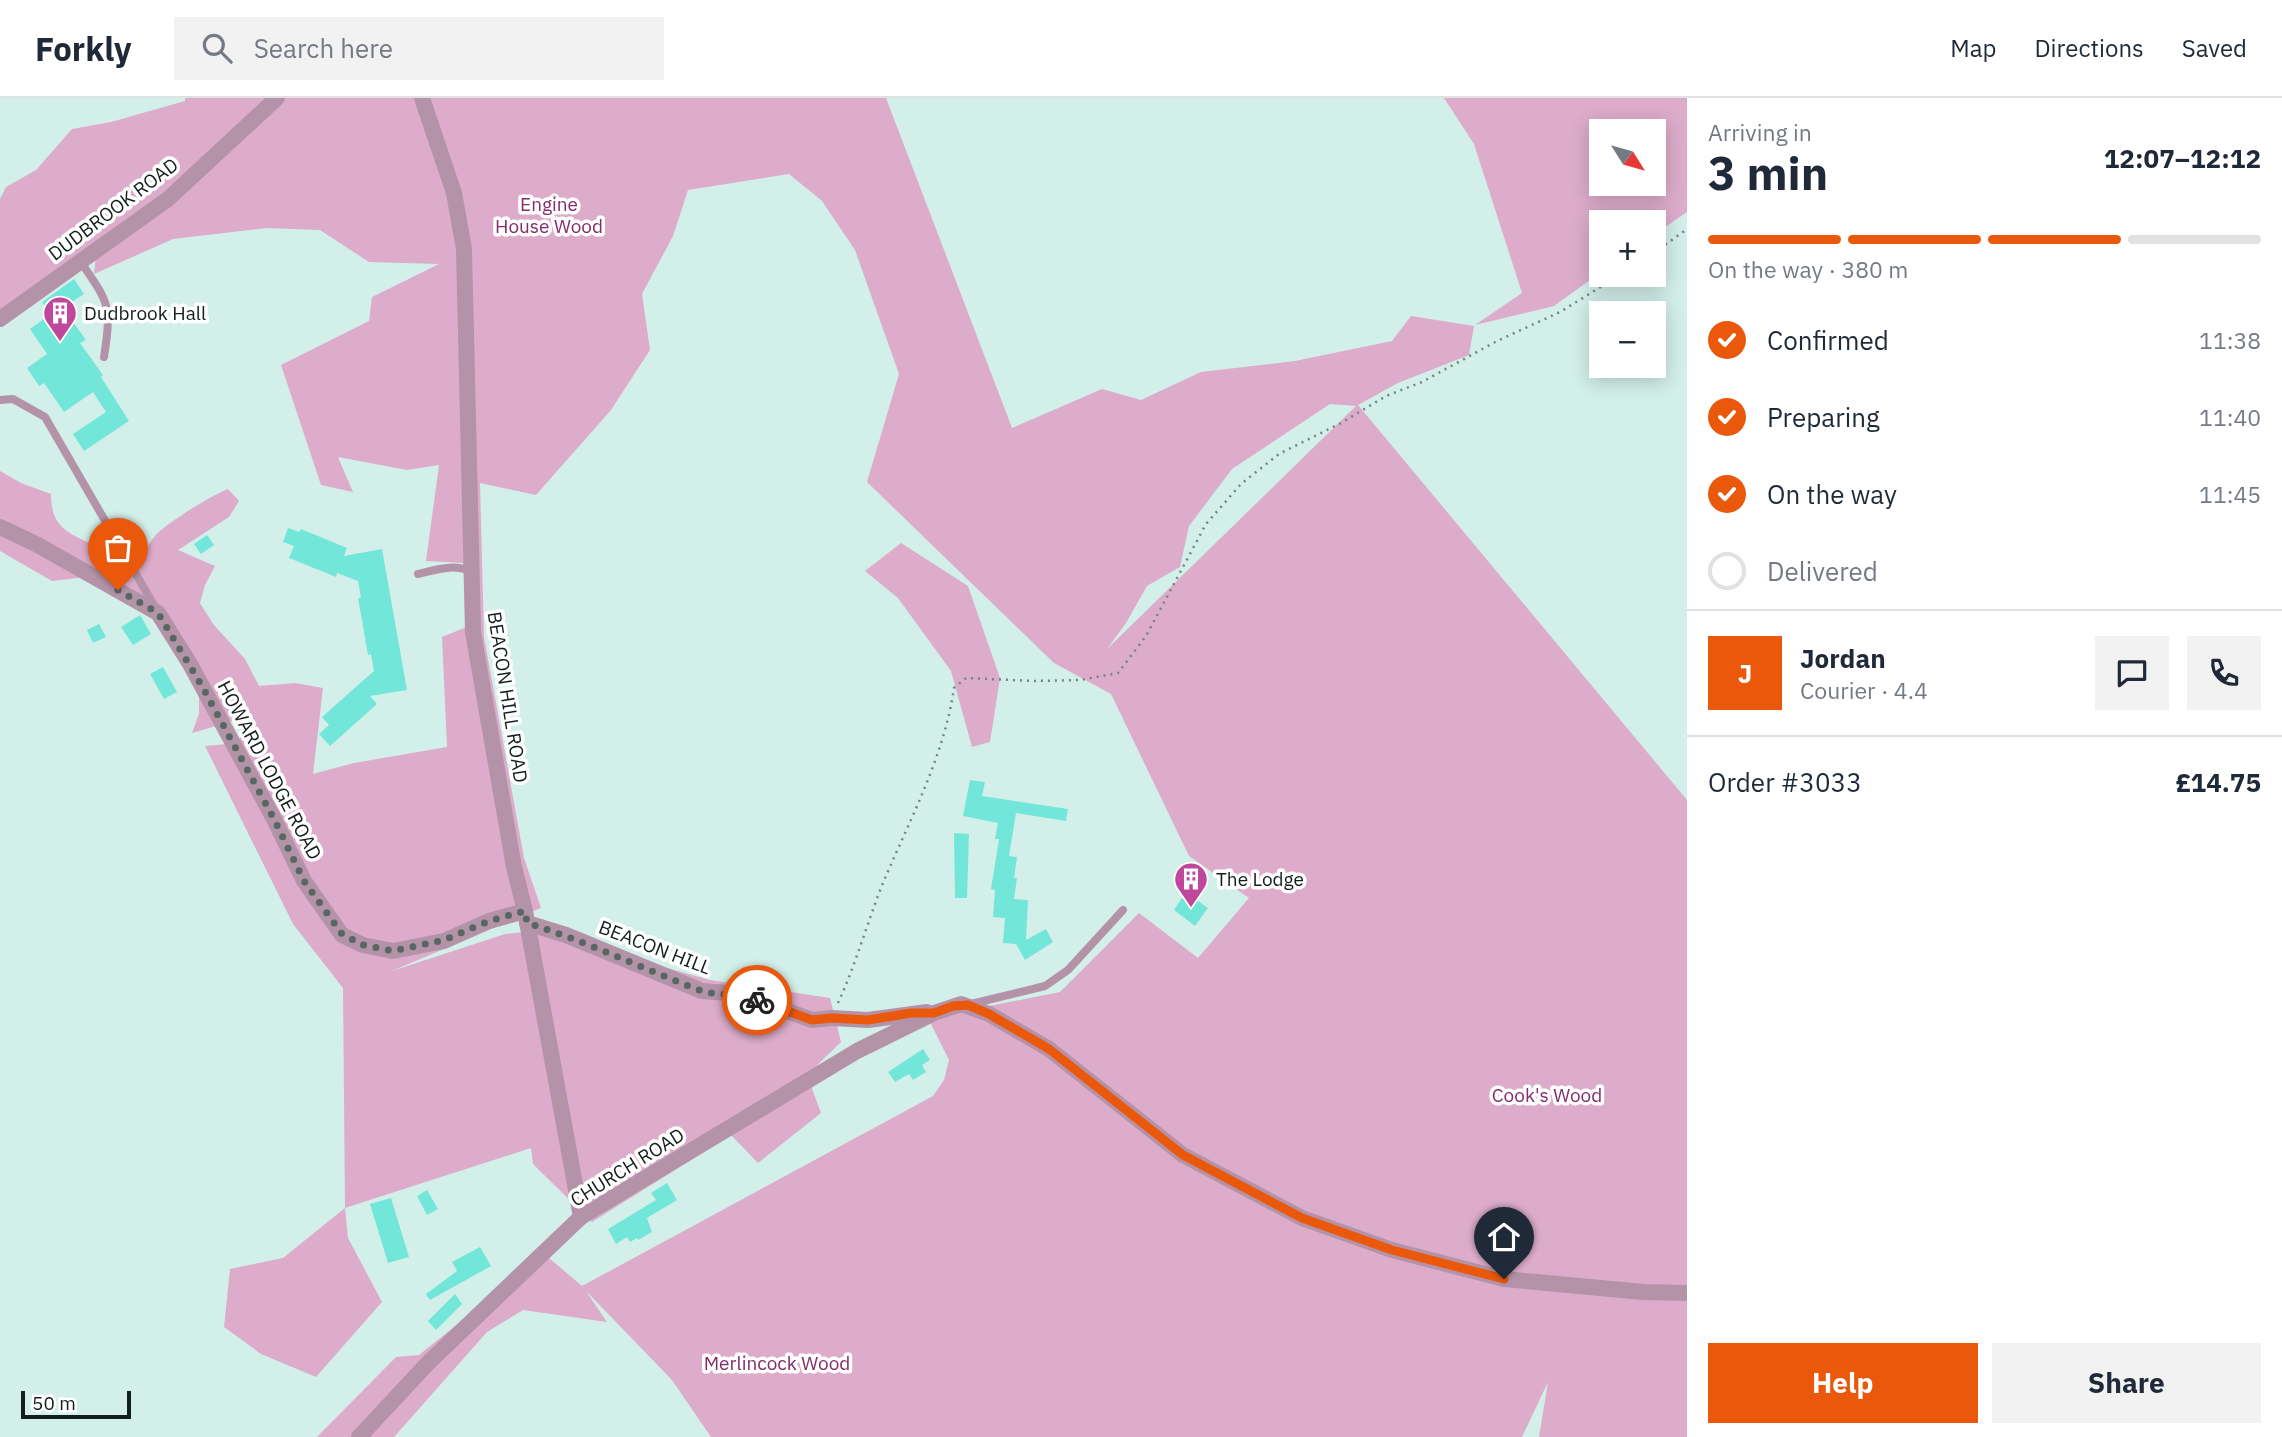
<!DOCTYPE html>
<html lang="en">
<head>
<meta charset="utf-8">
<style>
  body { margin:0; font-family:"IBM Plex Sans",sans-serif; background:#f2f2f3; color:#1f2937; height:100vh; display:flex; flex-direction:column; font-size:26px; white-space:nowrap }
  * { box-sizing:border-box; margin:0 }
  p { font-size:23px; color:#747a83 }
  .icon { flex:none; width:38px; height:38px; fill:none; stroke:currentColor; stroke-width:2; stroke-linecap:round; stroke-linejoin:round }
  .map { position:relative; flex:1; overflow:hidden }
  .sheet { display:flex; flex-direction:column; background:#fff; width:595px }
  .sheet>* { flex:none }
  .needle { width:46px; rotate:127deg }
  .fabs { position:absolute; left:1589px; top:21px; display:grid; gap:14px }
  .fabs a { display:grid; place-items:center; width:77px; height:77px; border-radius:0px; background:#fff; box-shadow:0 4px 18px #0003; font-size:35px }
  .scale { position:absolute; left:21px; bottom:18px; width:110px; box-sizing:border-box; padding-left:7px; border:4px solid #131e1c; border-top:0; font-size:19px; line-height:24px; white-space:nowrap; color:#131e1c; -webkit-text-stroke:5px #fff; paint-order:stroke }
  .pin { position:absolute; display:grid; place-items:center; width:60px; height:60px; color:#fff; margin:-72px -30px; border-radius:50% 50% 50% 0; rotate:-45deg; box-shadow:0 0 7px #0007 }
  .pin .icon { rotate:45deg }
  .courier { position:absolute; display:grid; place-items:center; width:70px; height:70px; margin:-35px; border:5px solid #ea580c; border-radius:50%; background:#fff; color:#222; box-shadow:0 2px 9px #0007 }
  .summary em { font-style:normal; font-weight:700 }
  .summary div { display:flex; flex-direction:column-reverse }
  .summary { display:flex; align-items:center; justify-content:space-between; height:119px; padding:0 21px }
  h1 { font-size:46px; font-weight:700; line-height:52px }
  .bar { display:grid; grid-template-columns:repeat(4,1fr); gap:10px 7px; align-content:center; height:84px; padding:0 21px }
  .bar i { height:9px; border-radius:5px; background:#e0e1e3 }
  .bar .selected { background:#ea580c }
  .bar p { grid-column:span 4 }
  .line { display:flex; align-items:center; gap:18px; padding:0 21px; border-top:2px solid #e0e1e3 }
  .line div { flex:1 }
  .round { display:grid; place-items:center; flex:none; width:74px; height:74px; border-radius:0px; background:#f2f2f3 }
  ol { padding:0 21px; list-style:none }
  li { display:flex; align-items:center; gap:21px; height:77px }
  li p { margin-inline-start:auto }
  li .icon { padding:7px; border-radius:50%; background:#ea580c; color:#fff; stroke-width:4 }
  li:last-child { color:#747a83 }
  li i { width:38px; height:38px; border:4px solid #e0e1e3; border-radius:50% }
  .primary-button { display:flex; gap:14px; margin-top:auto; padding:14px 21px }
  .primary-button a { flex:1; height:80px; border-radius:0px; background:#ea580c; color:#fff; font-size:28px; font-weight:700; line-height:80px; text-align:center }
  .primary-button a+a { background:#f2f2f3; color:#1f2937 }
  header { display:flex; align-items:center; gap:42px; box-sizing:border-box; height:98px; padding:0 35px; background:#fff; border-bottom:2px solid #e0e1e3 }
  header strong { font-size:33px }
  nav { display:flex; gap:38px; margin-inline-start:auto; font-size:24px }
  .search { width:490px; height:63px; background:#f2f2f3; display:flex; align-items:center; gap:18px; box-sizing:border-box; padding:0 24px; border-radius:0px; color:#747a83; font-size:26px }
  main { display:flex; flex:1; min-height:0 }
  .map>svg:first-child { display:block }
</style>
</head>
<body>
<header>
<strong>Forkly</strong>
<div class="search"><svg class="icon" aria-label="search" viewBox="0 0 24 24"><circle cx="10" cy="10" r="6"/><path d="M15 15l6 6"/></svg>Search here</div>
<nav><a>Map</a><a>Directions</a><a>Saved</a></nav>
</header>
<main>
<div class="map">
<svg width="1687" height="1339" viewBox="0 0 1687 1339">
  <rect width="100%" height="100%" fill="#d3efea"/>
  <g fill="#ddacca" fill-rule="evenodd">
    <path d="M 185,0 L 886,0 L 1012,330 L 1102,291 L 1141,302 L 1201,274 L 1295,263 L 1392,243 L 1411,218 L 1474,228 L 1469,257 L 1398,285 L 1358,307 L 1687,702 L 1687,1339 L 1539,1339 L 1548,1284 L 1522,1339 L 711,1339 L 672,1282 L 586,1193 L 607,1224 L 523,1212 L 487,1234 L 394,1339 L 317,1339 L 396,1259 L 419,1257 L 495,1196 L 549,1160 L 582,1188 L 933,998 L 944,982 L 949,962 L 928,920 L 1060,894 L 1139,815 L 1198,860 L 1249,800 L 1189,758 L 1111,596 L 1054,565 L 867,384 L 899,276 L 855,152 L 822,103 L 789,76 L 688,92 L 673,138 L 642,196 L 650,252 L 611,312 L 536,397 L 480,385 L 484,539 L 524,760 L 541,810 L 392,873 L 505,836 L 536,833 L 710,882 L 830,900 L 841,944 L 807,977 L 821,1015 L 758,1065 L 731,1037 L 592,1124 L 533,1066 L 531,1050 L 345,1110 L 348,1140 L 382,1204 L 316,1279 L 261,1256 L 224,1229 L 230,1171 L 283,1160 L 345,1110 L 343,890 L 293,826 L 205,648 L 240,645 L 240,621 L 192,635 L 199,616 L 199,593 L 149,502 L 92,470 L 78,480 L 52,483 L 0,453 L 0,373 L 21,385 L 51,396 C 51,420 59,431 81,441 C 97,449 119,462 137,457 C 148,454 148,445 155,438 C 165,426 212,397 228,391 L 239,403 L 229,419 L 178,452 L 215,468 L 205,487 L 200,505 L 213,526 L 245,561 L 259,588 L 295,585 L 323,590 L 313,676 L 354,665 L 447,649 L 442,539 L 469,528 L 463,465 L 426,463 L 439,367 L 407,372 L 338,359 L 353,394 L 321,387 L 281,267 L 369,223 L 372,199 L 439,166 L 369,164 L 320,132 L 266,130 L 173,141 L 94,176 L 97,146 L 0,214 L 0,101 L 6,89 L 36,72 L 72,31 L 111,24 L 185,3 ZM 1330,306 L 1356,308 L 1107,551 L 1126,525 L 1147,488 L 1180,469 L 1189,428 L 1232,371 Z"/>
    <path d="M 1444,0 L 1687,0 L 1687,114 L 1654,137 L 1654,124 L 1601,124 L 1601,174 L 1554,208 L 1475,227 L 1522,195 L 1474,46 ZM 1601,33 L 1654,33 L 1654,86 L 1601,86 Z"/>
    <path d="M 901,445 L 968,488 L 1000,580 L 990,644 L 972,649 L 951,573 L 898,500 L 865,473 Z"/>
  </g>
  <g fill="#72e7d9">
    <path d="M 74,181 L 84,196 L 63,210 L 86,242 L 80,245 L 103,277 L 101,279 L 129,323 L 84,353 L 73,336 L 106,314 L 93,294 L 64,314 L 44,285 L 39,288 L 27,270 L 47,256 L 30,231 L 51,216 L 42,204 Z"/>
    <path d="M 288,430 L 299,434 L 301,431 L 347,450 L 344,458 L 382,451 L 407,592 L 370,598 L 377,606 L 330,648 L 319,636 L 329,627 L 322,619 L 374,573 L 371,556 L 368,557 L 358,500 L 361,500 L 358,483 L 337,475 L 336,479 L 289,460 L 294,448 L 283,444 Z"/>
    <path d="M 207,437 L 214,447 L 201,456 L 194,446 Z"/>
    <path d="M 140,517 L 151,536 L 133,547 L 121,529 Z"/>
    <path d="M 99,526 L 106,539 L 93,545 L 87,532 Z"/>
    <path d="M 163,569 L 177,594 L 164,601 L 150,576 Z"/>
    <path d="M 970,682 L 985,684 L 982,698 L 1068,711 L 1066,723 L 1016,715 L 1009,758 L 1017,759 L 1014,780 L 1017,780 L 1014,801 L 1028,802 L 1026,842 L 1046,831 L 1053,844 L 1025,862 L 1016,846 L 1003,845 L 1005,820 L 993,819 L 995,792 L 991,791 L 999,741 L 995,741 L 998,725 L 963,718 Z"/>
    <path d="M 954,735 L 969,736 L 967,800 L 955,800 Z"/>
    <path d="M 1186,794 L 1208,810 L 1195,828 L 1174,812 Z"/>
    <path d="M 923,951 L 930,962 L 922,967 L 926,974 L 913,982 L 909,976 L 895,984 L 888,974 Z"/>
    <path d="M 667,1085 L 677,1102 L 647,1120 L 652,1134 L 638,1142 L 637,1140 L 630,1144 L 627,1139 L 616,1146 L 608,1131 L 656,1102 L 651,1095 Z"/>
    <path d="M 427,1092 L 438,1111 L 427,1117 L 417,1098 Z"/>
    <path d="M 391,1100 L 409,1159 L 388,1165 L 370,1106 Z"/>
    <path d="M 480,1149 L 491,1168 L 430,1202 L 426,1196 L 457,1173 L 452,1164 Z"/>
    <path d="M 455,1196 L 462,1206 L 436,1232 L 428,1223 Z"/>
  </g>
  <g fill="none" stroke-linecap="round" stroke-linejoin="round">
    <g stroke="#728582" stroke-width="2.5" stroke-dasharray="2 5" stroke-linecap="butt">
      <path d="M 1654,155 L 1687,131"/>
      <path d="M 838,905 C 856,866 867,825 883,785 C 910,721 944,659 954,590 L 966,580 L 1035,583 L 1080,582 L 1118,575 L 1146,538 L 1206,426 L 1241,386 L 1279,356 L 1341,325 L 1386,298 L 1422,284 L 1497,243 L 1560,214 L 1620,177"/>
    </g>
    <g stroke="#b493a8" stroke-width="8">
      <path d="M 80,163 C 109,205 112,207 104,259"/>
      <path d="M 0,302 L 13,301 L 45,319 L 155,509"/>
      <path d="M 418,476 C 436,472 454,465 472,474"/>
      <path d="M 971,906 L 1045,888 L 1068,872 L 1123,812"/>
    </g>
    <g stroke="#b493a8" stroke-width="16">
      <path d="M 422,0 L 454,95 L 464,151 L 473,534 L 514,769 L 525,813 L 581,1119"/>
      <path d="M 0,221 L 168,101 L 277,0"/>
      <path d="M 0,429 L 36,446 L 158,515 L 190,566 L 274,721 L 304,783 L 342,837 L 363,847 L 393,853 L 444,843 L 489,823 L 525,813"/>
      <path d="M 527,825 L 566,837 L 702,893 L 741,896 L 812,922 L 832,920 L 868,922 L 927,914"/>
      <path d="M 359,1339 L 428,1265 L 581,1119 L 857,953 L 934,915 L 961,906 L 989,916 L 1049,951 L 1183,1057 L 1302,1120 L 1392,1152 L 1504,1181 L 1643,1194 L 1687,1195"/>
    </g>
  </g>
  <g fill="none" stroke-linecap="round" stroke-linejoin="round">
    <path stroke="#566764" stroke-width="7" stroke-dasharray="0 12.6" d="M 118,492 L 158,515 L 202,588 L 274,721 L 304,783 L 342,836 L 363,847 L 393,853 L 444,842 L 489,823 L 525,813 L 527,825 C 586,843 641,870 699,892 C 717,898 737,895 757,902"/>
    <path stroke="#ea580c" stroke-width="9" d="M 757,902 L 812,922 L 832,920 L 868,922 L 911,915 L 934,915 L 953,908 L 968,907 L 989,916 L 1049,951 L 1183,1057 L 1302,1120 L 1392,1152 L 1504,1181"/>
  </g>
  <defs>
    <g id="building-pin" transform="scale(1.75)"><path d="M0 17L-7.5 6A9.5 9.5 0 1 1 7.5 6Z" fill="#bf479c" stroke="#fff"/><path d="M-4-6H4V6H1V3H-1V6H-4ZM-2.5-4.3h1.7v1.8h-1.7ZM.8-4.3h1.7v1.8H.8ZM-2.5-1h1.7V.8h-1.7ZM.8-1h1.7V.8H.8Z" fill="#fff"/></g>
  </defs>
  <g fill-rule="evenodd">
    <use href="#building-pin" x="60" y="215"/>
    <use href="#building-pin" x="1191" y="781"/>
  </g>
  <g text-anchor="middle" stroke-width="7" stroke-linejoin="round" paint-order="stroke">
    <g font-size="19" fill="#842e6b" stroke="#fff">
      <text x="549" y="113">Engine<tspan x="549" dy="22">House Wood</tspan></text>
      <text x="1547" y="1004">Cook's Wood</text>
      <text x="777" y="1272">Merlincock Wood</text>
    </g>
    <g font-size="19" fill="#131e1c" stroke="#fff">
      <text transform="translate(113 111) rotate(-37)" y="7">DUDBROOK ROAD</text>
      <text transform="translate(508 599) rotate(81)" y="7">BEACON HILL ROAD</text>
      <text transform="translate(270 672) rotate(62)" y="7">HOWARD LODGE ROAD</text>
      <text transform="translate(655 849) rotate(21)" y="7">BEACON HILL</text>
      <text transform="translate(627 1069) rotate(-32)" y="7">CHURCH ROAD</text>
    </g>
    <g font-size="19" fill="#131e1c" stroke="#fff" text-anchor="start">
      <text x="84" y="222">Dudbrook Hall</text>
      <text x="1216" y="788">The Lodge</text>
    </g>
  </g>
</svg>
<div class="fabs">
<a><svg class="needle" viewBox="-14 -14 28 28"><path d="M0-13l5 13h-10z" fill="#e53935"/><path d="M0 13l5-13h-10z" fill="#747a83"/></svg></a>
<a>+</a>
<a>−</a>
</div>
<div class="scale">50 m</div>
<div class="pin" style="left:118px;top:492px;background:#ea580c"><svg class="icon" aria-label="bag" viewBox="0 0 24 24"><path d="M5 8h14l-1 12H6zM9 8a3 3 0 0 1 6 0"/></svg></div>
<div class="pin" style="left:1504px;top:1181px;background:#1f2937"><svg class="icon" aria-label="home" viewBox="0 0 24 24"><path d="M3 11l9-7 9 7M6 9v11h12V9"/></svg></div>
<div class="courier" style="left:757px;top:902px"><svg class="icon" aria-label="bike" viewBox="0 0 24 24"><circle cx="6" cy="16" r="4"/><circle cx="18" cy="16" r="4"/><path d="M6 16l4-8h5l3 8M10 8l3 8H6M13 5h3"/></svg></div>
</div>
<section class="sheet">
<div class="summary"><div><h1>3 min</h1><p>Arriving in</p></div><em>12:07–12:12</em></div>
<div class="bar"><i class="selected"></i><i class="selected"></i><i class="selected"></i><i></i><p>On the way · 380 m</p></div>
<ol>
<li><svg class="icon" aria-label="check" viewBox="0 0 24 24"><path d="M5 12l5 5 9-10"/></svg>Confirmed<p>11:38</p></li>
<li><svg class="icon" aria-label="check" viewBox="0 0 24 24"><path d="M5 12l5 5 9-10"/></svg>Preparing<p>11:40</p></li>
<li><svg class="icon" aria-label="check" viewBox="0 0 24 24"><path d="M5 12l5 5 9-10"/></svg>On the way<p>11:45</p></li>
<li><i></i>Delivered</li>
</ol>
<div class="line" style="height:126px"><b class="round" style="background:#ea580c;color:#fff">J</b><div><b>Jordan</b><p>Courier · 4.4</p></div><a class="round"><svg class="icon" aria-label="chat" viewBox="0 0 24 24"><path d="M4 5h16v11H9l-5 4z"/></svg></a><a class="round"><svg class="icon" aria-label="phone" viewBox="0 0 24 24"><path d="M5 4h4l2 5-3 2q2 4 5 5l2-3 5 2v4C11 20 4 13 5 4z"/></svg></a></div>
<div class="line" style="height:91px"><div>Order #3033</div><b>£14.75</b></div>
<div class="primary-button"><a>Help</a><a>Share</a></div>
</section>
</main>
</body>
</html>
